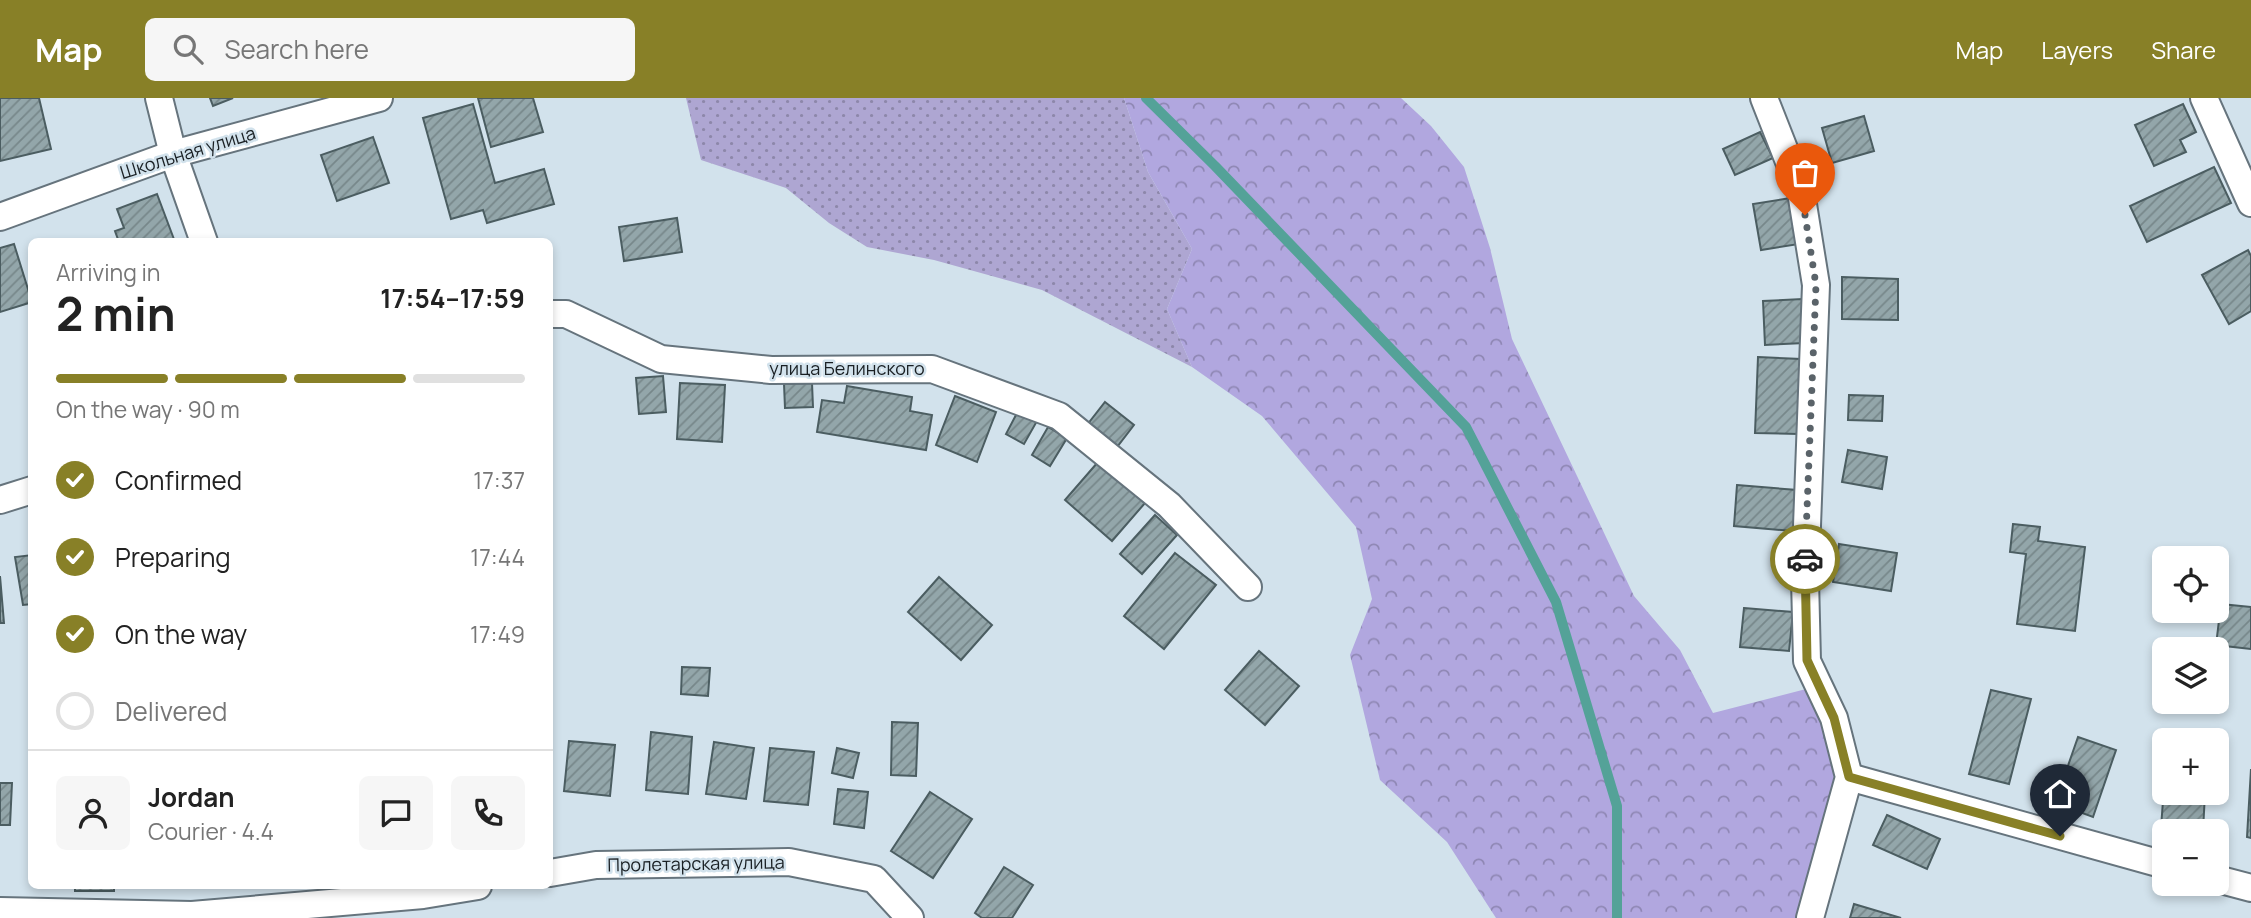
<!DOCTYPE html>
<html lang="en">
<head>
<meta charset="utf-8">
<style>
  body { margin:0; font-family:Manrope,sans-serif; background:#f6f6f6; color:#222; height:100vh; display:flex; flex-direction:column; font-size:26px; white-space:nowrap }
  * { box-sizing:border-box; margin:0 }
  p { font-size:23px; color:#767676 }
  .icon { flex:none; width:38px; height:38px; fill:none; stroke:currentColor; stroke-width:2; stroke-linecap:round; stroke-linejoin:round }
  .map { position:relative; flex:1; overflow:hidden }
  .side { position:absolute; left:28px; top:140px; width:525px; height:651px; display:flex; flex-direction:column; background:#fff; border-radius:10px; box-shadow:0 4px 10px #0003 }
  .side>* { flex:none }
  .fabs { position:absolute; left:2152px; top:448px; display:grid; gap:14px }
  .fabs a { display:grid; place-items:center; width:77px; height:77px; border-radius:10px; background:#fff; box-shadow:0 4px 10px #0003; font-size:35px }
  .pin { position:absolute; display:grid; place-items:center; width:60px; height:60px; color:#fff; margin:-72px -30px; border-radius:50% 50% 50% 0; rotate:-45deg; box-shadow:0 0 7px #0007 }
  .pin .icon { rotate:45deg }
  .courier { position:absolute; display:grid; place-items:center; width:70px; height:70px; margin:-35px; border:5px solid #888027; border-radius:50%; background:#fff; color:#222; box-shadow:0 2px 9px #0007 }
  .head em { font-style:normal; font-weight:700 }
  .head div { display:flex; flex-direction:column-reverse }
  .head { display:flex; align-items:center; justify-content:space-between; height:119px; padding:0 28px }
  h1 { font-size:46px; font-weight:700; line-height:52px }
  .bar { display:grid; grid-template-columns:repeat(4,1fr); gap:10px 7px; align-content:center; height:84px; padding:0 28px }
  .bar i { height:9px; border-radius:5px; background:#e0e0e0 }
  .bar .current { background:#888027 }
  .bar p { grid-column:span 4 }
  .line { display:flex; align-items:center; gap:18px; padding:0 28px; border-top:2px solid #e0e0e0 }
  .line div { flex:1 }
  .round { display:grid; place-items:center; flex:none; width:74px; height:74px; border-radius:10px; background:#f6f6f6 }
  ol { padding:0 28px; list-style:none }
  li { display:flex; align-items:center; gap:21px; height:77px }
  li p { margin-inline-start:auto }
  li .icon { padding:7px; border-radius:50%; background:#888027; color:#fff; stroke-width:4 }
  li:last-child { color:#767676 }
  li i { width:38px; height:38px; border:4px solid #e0e0e0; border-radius:50% }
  header { display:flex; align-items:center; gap:42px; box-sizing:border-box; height:98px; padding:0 35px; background:#888027; color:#fff }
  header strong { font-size:33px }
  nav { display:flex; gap:38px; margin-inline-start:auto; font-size:24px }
  .search { width:490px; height:63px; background:#f6f6f6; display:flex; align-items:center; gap:18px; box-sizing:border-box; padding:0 24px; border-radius:10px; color:#767676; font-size:26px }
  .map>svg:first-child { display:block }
</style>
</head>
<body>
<header>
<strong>Map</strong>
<div class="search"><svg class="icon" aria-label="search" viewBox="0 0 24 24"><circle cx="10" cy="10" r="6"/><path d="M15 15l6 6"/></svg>Search here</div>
<nav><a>Map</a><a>Layers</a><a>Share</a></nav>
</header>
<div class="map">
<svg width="2251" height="820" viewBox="0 0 2251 820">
  <defs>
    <pattern id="grass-dots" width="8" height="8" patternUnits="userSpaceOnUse" patternTransform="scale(1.75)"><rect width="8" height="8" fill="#aea6d2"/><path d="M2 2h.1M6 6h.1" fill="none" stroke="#8d87aa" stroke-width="1.8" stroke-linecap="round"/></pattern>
    <pattern id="forest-crowns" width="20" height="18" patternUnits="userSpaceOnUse" patternTransform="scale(1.75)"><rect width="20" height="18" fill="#b1a7df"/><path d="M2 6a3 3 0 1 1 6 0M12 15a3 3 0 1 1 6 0" fill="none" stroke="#8f87b4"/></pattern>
    <pattern id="building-hatch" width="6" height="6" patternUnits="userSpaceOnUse" patternTransform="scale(1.75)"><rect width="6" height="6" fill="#93a6aa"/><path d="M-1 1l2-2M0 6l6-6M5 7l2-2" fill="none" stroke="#77878a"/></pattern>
  </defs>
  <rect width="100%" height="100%" fill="#d2e2ec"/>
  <path fill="url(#grass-dots)" d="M 686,0 L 1124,0 L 1148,74 L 1192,151 L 1167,211 L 1192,269 L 1042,192 L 934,162 L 867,149 L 829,125 L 786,90 L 701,62 Z"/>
  <path fill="url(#forest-crowns)" d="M 1124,0 L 1401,0 L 1431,28 L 1464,69 L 1490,150 L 1512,241 L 1634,498 L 1680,552 L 1713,615 L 1810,590 L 1842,679 L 1803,820 L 1496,820 L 1447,744 L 1380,682 L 1350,557 L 1372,501 L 1356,429 L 1262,318 L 1192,269 L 1167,211 L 1192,151 L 1148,74 Z"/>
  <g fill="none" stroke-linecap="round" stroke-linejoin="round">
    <path stroke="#54a298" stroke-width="10" d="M 1146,0 L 1215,68 L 1466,329 L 1556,504 L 1617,708 L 1617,820"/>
  </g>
  <g fill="url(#building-hatch)" stroke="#4b5d61" stroke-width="2">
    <path d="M 0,0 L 39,0 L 51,51 L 0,63 Z"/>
    <path d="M 210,0 L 233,0 L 213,8 Z"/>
    <path d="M 478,0 L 533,0 L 543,34 L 491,49 Z"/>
    <path d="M 473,6 L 495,85 L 544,71 L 554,106 L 487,125 L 483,112 L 451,121 L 423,20 Z"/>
    <path d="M 2183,6 L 2196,34 L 2180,42 L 2186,54 L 2154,68 L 2135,27 Z"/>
    <path d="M 1864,18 L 1874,53 L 1832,65 L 1822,30 Z"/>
    <path d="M 1760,34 L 1773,60 L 1735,77 L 1723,51 Z"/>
    <path d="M 373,39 L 389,85 L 337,103 L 321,57 Z"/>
    <path d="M 2214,69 L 2231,105 L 2147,144 L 2130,108 Z"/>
    <path d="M 157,96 L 175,144 L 119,144 L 115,133 L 124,130 L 117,111 Z"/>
    <path d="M 1791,100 L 1799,146 L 1761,152 L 1753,106 Z"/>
    <path d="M 677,120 L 682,154 L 624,163 L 619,129 Z"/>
    <path d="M 14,146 L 32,204 L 0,214 L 0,150 Z"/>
    <path d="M 2248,152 L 2251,158 L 2251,213 L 2229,226 L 2202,177 Z"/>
    <path d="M 1842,179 L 1898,181 L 1898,222 L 1842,221 Z"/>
    <path d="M 1802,201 L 1804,245 L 1765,247 L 1763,203 Z"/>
    <path d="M 1758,259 L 1801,261 L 1798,336 L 1755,335 Z"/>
    <path d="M 663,278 L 666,314 L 639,316 L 636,280 Z"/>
    <path d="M 680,285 L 725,287 L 722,344 L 677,341 Z"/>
    <path d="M 812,285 L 813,309 L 785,310 L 784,286 Z"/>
    <path d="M 847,288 L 912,299 L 910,313 L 932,317 L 926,352 L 817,334 L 822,302 L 844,305 Z"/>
    <path d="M 1849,297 L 1883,298 L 1882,323 L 1848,322 Z"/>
    <path d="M 955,298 L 996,314 L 977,364 L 936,347 Z"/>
    <path d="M 1105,304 L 1134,327 L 1117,349 L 1087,327 Z"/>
    <path d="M 1018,313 L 1037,323 L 1024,346 L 1006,336 Z"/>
    <path d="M 1048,329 L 1067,340 L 1050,368 L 1032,357 Z"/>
    <path d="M 1848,352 L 1887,359 L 1882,391 L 1842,384 Z"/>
    <path d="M 1098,364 L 1145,405 L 1112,443 L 1065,402 Z"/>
    <path d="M 1737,387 L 1797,392 L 1793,433 L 1734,428 Z"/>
    <path d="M 1155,417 L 1177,437 L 1142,476 L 1120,456 Z"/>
    <path d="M 2013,426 L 2040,429 L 2038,443 L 2085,449 L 2075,533 L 2017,526 L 2026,456 L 2010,454 Z"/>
    <path d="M 1839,446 L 1897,455 L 1891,493 L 1833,484 Z"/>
    <path d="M 1175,455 L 1216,487 L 1164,551 L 1124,518 Z"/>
    <path d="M 32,457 L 32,506 L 23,507 L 15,459 Z"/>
    <path d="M 0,478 L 4,525 L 0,525 Z"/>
    <path d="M 939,479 L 992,527 L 961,562 L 908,514 Z"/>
    <path d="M 2221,506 L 2251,509 L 2251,551 L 2216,547 Z"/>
    <path d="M 1744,510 L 1793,514 L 1789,553 L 1740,549 Z"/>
    <path d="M 1259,553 L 1299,588 L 1265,627 L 1225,592 Z"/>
    <path d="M 682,569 L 710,570 L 708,598 L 681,596 Z"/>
    <path d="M 1991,592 L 2031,601 L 2009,686 L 1969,676 Z"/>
    <path d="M 892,624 L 918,625 L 916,678 L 891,677 Z"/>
    <path d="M 651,634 L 692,639 L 688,696 L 646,692 Z"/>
    <path d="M 2078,639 L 2116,652 L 2093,719 L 2055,705 Z"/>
    <path d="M 569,643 L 615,647 L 610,698 L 564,693 Z"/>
    <path d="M 714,644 L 754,650 L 746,701 L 706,696 Z"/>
    <path d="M 770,650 L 814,654 L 808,707 L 764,703 Z"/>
    <path d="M 837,650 L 859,655 L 853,680 L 832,675 Z"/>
    <path d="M 2251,671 L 2251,740 L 2247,739 Z"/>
    <path d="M 2165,676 L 2165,695 L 2205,695 L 2203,733 L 2165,733 L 2165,743 L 2160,743 Z"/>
    <path d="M 0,685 L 12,685 L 10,727 L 0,727 Z"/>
    <path d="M 838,691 L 868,694 L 864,730 L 834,726 Z"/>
    <path d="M 930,694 L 972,721 L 933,780 L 891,753 Z"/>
    <path d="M 1887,717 L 1940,741 L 1927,771 L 1873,747 Z"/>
    <path d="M 1004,769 L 1033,787 L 1012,820 L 982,820 L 975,815 Z"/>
    <rect x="75" y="788" width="39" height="5"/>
    <path d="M 1854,806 L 1901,820 L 1850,820 Z"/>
  </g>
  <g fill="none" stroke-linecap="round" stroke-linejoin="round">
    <g stroke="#66747d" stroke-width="30">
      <g id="street">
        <path d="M 159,0 L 173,56 L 204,144"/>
        <path d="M 1764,0 L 1801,94 L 1816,187 L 1805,481 L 1807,563 L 1834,620 L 1849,679 L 1810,820"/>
        <path d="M 2204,0 L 2251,105"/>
        <path d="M 0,119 L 173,56 L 379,0"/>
        <path d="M 550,216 L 566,216 L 661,261 L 771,272 L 932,271 L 1059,318 L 1169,407 L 1248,489"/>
        <path d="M 0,402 L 32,392"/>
        <path d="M 1849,679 L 2165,767"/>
        <path d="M 550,775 L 596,767 L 789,764 L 874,781 L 910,820"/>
        <path d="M 2217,781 L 2251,790"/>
        <path d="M 0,813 L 192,817 L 423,797 L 478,788"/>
      </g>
    </g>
    <use href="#street" stroke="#fff" stroke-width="26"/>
  </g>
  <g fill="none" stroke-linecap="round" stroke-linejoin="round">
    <path stroke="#5a6369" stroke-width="7" stroke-dasharray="0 12.6" d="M 1805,117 L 1816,187 L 1805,461"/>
    <path stroke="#888027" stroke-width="9" d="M 1805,461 L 1807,562 L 1834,620 L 1849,679 L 2060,738"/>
  </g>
  <g text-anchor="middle" stroke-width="5" stroke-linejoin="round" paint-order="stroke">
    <g font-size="18" fill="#191f23" stroke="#d2e2ec">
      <text transform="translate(188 55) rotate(-17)" y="6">Школьная улица</text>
      <text x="847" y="277">улица Белинского</text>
      <text transform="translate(696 766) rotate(-1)" y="6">Пролетарская улица</text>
    </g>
  </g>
</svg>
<div class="fabs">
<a><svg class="icon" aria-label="locate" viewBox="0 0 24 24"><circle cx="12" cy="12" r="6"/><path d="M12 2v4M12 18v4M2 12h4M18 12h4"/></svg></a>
<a><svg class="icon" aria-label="layers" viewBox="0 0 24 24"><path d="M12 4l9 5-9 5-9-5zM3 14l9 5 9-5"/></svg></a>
<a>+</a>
<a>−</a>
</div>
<div class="pin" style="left:1805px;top:117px;background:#ea580c"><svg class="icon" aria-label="bag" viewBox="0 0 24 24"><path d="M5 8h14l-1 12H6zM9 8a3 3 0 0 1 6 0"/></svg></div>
<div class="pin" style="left:2060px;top:738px;background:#1f2937"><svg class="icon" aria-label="home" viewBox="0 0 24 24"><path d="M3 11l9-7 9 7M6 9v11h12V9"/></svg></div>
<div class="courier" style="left:1805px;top:461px"><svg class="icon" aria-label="car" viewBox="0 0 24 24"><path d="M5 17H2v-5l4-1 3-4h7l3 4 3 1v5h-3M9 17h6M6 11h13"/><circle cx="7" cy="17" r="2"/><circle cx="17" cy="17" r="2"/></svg></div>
<section class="side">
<div class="head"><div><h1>2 min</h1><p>Arriving in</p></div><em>17:54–17:59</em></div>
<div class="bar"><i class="current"></i><i class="current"></i><i class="current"></i><i></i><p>On the way · 90 m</p></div>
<ol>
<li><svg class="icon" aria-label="check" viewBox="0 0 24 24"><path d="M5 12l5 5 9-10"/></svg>Confirmed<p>17:37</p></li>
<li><svg class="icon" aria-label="check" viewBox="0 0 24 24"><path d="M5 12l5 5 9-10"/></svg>Preparing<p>17:44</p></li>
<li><svg class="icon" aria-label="check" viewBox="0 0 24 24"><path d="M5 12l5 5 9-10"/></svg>On the way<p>17:49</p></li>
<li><i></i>Delivered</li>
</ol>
<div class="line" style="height:126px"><a class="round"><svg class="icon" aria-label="person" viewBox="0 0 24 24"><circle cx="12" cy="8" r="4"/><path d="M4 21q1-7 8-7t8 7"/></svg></a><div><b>Jordan</b><p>Courier · 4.4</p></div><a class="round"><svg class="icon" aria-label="chat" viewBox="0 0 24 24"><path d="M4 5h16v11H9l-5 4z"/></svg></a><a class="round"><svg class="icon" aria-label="phone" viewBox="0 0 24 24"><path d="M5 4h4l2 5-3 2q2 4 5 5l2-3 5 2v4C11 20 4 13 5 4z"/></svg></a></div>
</section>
</div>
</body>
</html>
